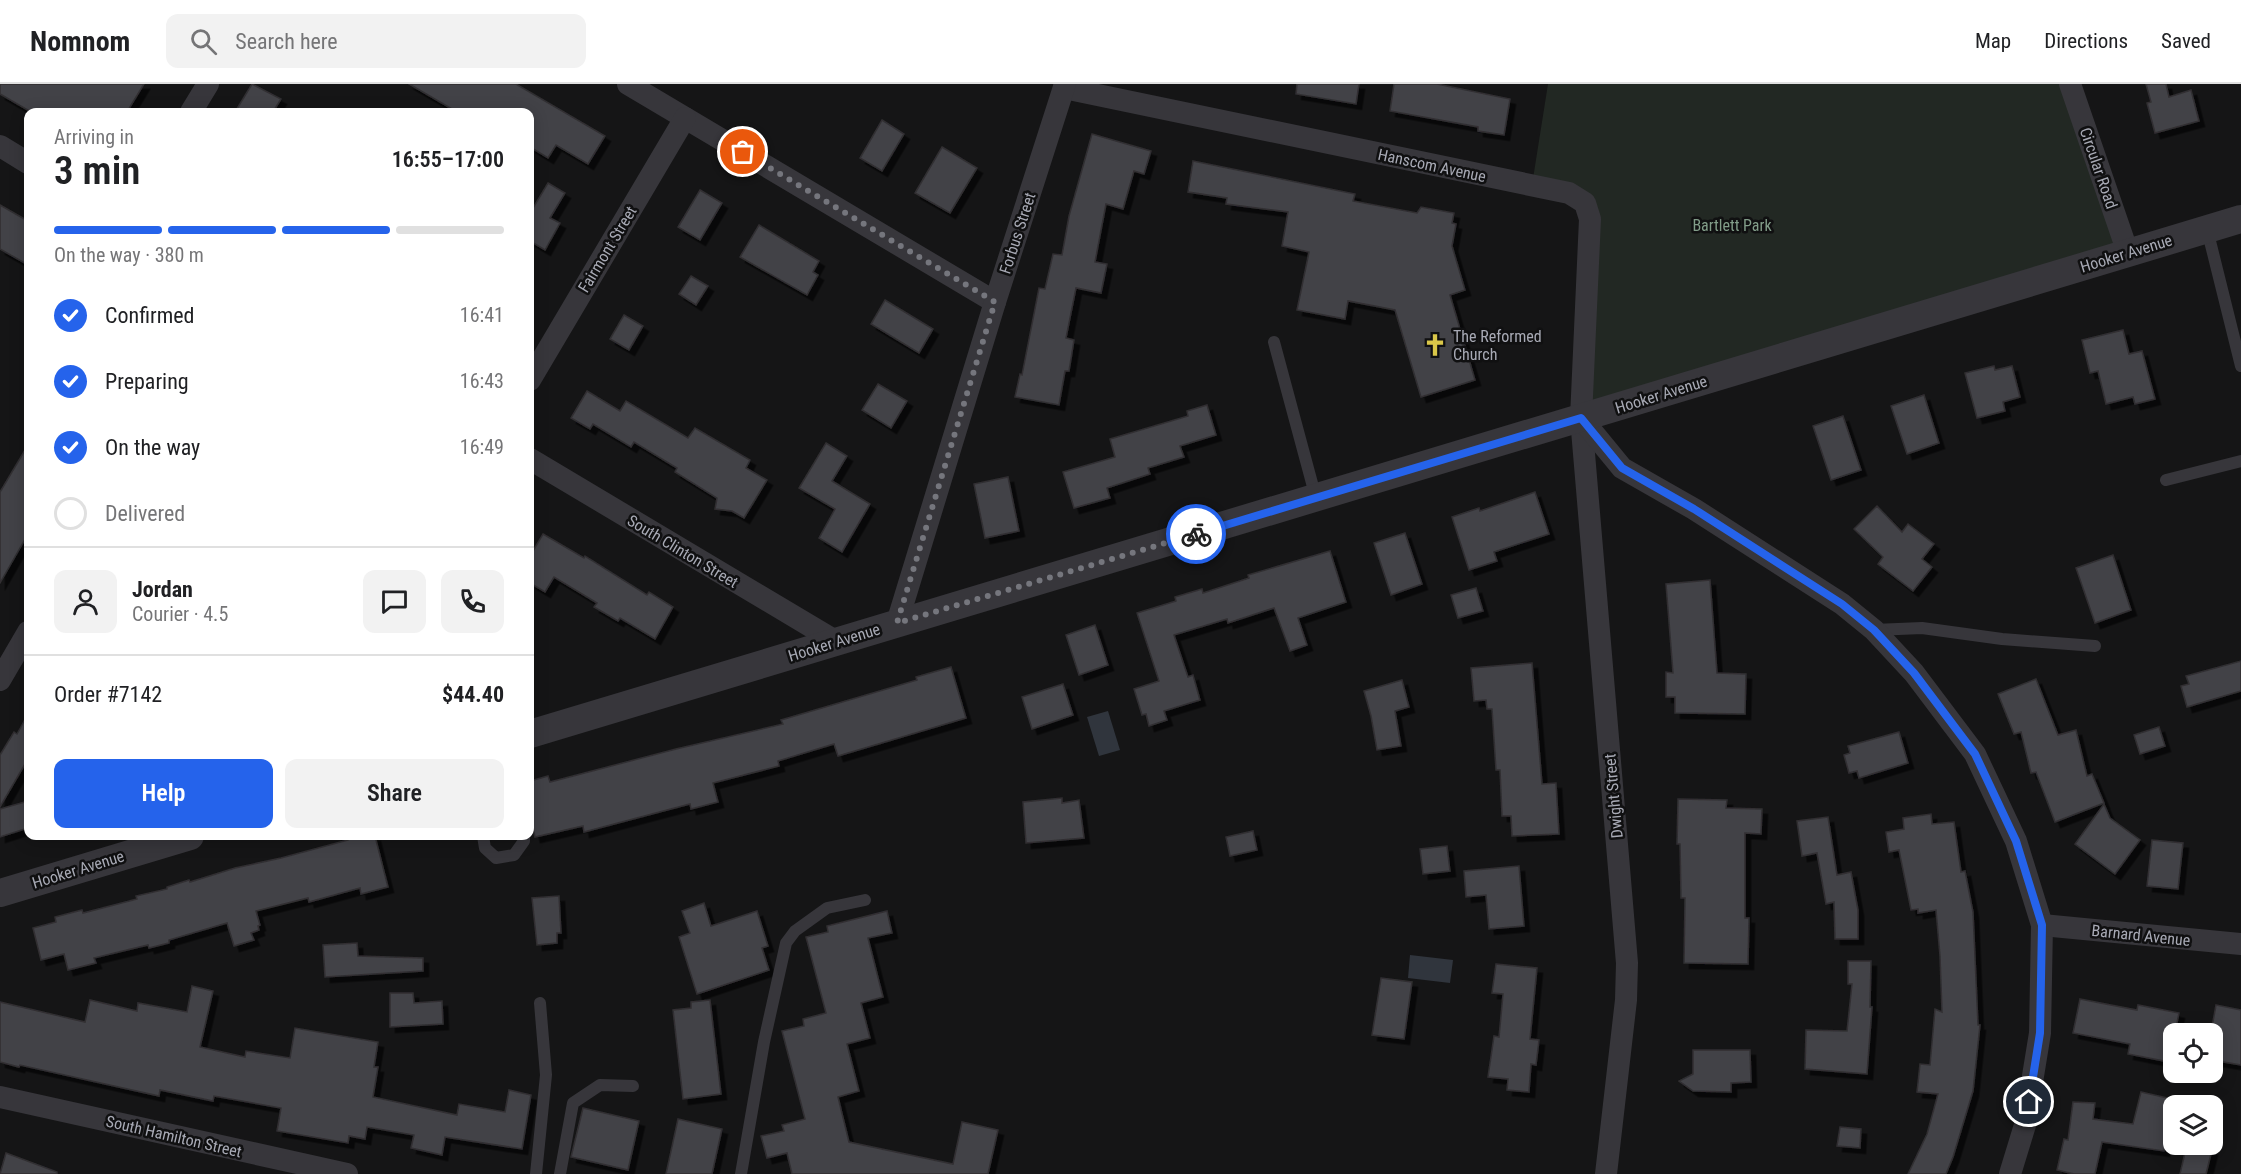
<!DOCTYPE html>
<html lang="en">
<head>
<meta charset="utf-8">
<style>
  body { margin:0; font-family:"Roboto Condensed",sans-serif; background:#f2f2f2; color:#202124; height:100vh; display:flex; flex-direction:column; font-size:22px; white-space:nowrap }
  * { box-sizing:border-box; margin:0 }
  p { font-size:20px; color:#757577 }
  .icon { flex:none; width:33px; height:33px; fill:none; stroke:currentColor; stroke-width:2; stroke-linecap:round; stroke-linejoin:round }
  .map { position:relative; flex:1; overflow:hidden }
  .side { position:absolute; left:24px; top:24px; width:510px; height:732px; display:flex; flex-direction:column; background:#fff; border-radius:12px; box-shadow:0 3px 15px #0003 }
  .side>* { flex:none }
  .controls { position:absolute; left:2163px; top:939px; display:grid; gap:12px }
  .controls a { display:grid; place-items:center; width:60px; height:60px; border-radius:12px; background:#fff; box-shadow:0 3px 15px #0003; font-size:30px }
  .pin { position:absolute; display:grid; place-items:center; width:51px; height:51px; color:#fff; margin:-26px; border:3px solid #fff; border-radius:50%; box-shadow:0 2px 6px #0007 }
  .courier { position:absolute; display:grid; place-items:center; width:60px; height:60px; margin:-30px; border:4px solid #2563eb; border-radius:50%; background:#fff; color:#222; box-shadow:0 2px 8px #0007 }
  .overview em { font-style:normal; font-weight:600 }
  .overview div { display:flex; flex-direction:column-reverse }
  .overview { display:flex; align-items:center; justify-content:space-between; height:102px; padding:0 30px }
  h1 { font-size:39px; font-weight:600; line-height:45px }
  .bar { display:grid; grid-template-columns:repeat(4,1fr); gap:9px 6px; align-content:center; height:72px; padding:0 30px }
  .bar i { height:8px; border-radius:4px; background:#e0e0e0 }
  .bar .active { background:#2563eb }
  .bar p { grid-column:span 4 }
  .line { display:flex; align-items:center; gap:15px; padding:0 30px; border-top:2px solid #e0e0e0 }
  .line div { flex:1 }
  .round { display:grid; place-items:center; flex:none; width:63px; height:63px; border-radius:12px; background:#f2f2f2 }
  ol { padding:0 30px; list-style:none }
  li { display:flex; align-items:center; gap:18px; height:66px }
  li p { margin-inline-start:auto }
  li .icon { padding:6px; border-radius:50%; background:#2563eb; color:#fff; stroke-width:4 }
  li:last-child { color:#757577 }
  li i { width:33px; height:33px; border:3px solid #e0e0e0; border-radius:50% }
  .action { display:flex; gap:12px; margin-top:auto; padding:12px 30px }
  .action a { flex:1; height:69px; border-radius:12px; background:#2563eb; color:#fff; font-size:24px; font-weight:600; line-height:69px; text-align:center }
  .action a+a { background:#f2f2f2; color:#202124 }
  header { display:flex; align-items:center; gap:36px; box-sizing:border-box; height:84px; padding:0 30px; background:#fff; border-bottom:2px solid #e0e0e0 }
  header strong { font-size:28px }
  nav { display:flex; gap:33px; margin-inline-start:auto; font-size:21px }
  .search { width:420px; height:54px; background:#f2f2f2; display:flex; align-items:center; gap:15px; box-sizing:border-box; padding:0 21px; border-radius:12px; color:#757577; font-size:22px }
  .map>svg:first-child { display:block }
</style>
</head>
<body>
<header>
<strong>Nomnom</strong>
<div class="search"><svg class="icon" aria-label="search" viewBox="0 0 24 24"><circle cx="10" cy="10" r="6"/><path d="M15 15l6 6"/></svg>Search here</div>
<nav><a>Map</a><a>Directions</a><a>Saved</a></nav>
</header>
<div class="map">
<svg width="2241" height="1090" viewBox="0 0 2241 1090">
  <defs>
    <filter id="shadow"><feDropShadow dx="5.5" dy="5.5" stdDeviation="0" flood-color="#0009"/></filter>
  </defs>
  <rect width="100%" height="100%" fill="#151516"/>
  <path fill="#222823" d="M 1548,0 L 2070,0 L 2128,169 L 1581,334 L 1585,119 L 1532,101 Z"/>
  <g fill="#30353d">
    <path d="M 1108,627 L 1120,666 L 1099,672 L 1087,633 Z"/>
    <path d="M 1410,871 L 1453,876 L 1450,899 L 1408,894 Z"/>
  </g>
  <g fill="#424246" stroke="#302f32" stroke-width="1.5" filter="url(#shadow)">
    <path d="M 0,0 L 144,0 L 127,28 L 31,28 L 0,10 Z"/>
    <path d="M 252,0 L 281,15 L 273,28 L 235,28 Z"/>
    <path d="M 409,0 L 516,0 L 605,52 L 588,80 L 556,61 L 548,74 L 530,63 L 530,28 L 457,28 Z"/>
    <path d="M 1297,0 L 1359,0 L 1356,20 L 1296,10 Z"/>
    <path d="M 1394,0 L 1437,0 L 1510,15 L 1504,51 L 1478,47 L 1478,43 L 1390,27 Z"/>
    <path d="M 2146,0 L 2166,0 L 2169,13 L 2191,6 L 2199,37 L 2155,49 L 2147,19 L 2151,18 Z"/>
    <path d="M 882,36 L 904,50 L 882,87 L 860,74 Z"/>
    <path d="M 1092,50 L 1151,67 L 1144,90 L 1134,87 L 1123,125 L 1106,120 L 1095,178 L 1107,180 L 1101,209 L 1076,204 L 1066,254 L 1074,256 L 1069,287 L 1065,287 L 1059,321 L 1015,313 L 1020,290 L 1022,291 L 1039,204 L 1045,205 L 1053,170 L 1062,171 L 1069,132 Z"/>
    <path d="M 942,63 L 977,84 L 950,129 L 915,109 Z"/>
    <path d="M 1193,77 L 1355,110 L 1353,117 L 1417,129 L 1421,123 L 1454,129 L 1452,139 L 1456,140 L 1452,162 L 1465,206 L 1450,211 L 1475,296 L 1421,313 L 1395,226 L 1348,217 L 1345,235 L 1297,226 L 1309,168 L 1282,162 L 1288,128 L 1226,120 L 1227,114 L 1188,108 Z"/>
    <path d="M 548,99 L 565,109 L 550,134 L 560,139 L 545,166 L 530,157 L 530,129 Z"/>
    <path d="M 700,106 L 722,119 L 700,156 L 678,143 Z"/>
    <path d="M 0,121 L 28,137 L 28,181 L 0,165 Z"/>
    <path d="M 759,141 L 819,177 L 813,188 L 818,191 L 807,211 L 740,173 Z"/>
    <path d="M 691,192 L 708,202 L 696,221 L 679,210 Z"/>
    <path d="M 885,216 L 933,245 L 919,269 L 871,240 Z"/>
    <path d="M 624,231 L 643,242 L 629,266 L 610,255 Z"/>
    <path d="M 2123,246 L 2129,270 L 2142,267 L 2155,315 L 2135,320 L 2133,313 L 2106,320 L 2098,287 L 2090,289 L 2082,256 Z"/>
    <path d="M 1994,282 L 1995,286 L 2012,282 L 2020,313 L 2003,318 L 2005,327 L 1977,334 L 1965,289 Z"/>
    <path d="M 878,300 L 907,317 L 891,344 L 862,326 Z"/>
    <path d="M 587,307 L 620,327 L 626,317 L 688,354 L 695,344 L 750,376 L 746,384 L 767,396 L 744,434 L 732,427 L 715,425 L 717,414 L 675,388 L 677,384 L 634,358 L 631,363 L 593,340 L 590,345 L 571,334 Z"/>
    <path d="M 1924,311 L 1939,359 L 1907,370 L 1891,322 Z"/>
    <path d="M 1207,321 L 1216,351 L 1180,362 L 1184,373 L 1148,384 L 1150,390 L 1107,404 L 1110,414 L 1074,424 L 1063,388 L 1115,373 L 1110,355 L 1188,332 L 1187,327 Z"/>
    <path d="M 1843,332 L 1861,386 L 1831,396 L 1813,342 Z"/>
    <path d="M 826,359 L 847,372 L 832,397 L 870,420 L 842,468 L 819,454 L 835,425 L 799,404 Z"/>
    <path d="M 28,361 L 28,450 L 0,499 L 0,408 Z"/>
    <path d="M 1008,393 L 1019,447 L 985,454 L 974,400 Z"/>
    <path d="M 1535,408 L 1549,450 L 1494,468 L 1497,477 L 1469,486 L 1452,433 L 1479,424 L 1480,427 Z"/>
    <path d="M 1877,422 L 1902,448 L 1908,440 L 1934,460 L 1922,475 L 1932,483 L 1913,507 L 1878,480 L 1883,473 L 1854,445 Z"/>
    <path d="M 1405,449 L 1422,500 L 1391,511 L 1374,459 Z"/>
    <path d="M 543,450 L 584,474 L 585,472 L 647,511 L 649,508 L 673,523 L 655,555 L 620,534 L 618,537 L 594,523 L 597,519 L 554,493 L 545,508 L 530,499 L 530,472 Z"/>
    <path d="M 1330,467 L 1346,518 L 1298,534 L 1307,561 L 1290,567 L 1274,524 L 1228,539 L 1227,535 L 1174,551 L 1188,593 L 1193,591 L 1200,616 L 1164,627 L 1167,636 L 1149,642 L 1146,630 L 1142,631 L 1134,605 L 1159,597 L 1137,529 L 1176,517 L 1175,513 L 1202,505 L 1203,509 L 1249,494 L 1248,491 Z"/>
    <path d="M 2113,471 L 2131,526 L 2095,539 L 2076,484 Z"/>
    <path d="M 1710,496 L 1717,589 L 1746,590 L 1745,630 L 1675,629 L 1675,613 L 1666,613 L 1666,588 L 1673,589 L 1666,500 Z"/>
    <path d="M 1476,504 L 1483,527 L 1458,534 L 1451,511 Z"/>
    <path d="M 1095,541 L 1108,581 L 1079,591 L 1066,551 Z"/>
    <path d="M 2241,577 L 2241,607 L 2187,623 L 2181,602 L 2189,600 L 2186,592 Z"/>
    <path d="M 1532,579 L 1542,700 L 1556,699 L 1559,750 L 1512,752 L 1511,732 L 1502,732 L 1500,686 L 1496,686 L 1492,625 L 1487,625 L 1486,616 L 1474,617 L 1471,584 Z"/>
    <path d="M 951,583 L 966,634 L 838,672 L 834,660 L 778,677 L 779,682 L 713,699 L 718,718 L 691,725 L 690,720 L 584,748 L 583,742 L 535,753 L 530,731 L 530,697 L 548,692 L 550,698 L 676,665 L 783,640 L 781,636 L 917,596 L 916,593 Z"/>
    <path d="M 2036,595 L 2058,651 L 2076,646 L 2087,692 L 2092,690 L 2104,719 L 2055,738 L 2036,688 L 2031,689 L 2021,648 L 2014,650 L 1998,610 Z"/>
    <path d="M 1402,596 L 1409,623 L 1395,627 L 1401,662 L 1377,666 L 1371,632 L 1364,607 Z"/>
    <path d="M 1063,600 L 1073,631 L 1032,645 L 1022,613 Z"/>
    <path d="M 28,630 L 28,675 L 0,723 L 0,671 L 14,648 L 17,650 Z"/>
    <path d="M 2159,643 L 2165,662 L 2140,670 L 2134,651 Z"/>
    <path d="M 1899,648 L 1908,679 L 1859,694 L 1857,687 L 1849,689 L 1844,671 L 1850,669 L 1848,662 Z"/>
    <path d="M 1062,714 L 1062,719 L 1079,716 L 1084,754 L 1026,759 L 1023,718 Z"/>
    <path d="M 1678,715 L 1727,716 L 1726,724 L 1762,725 L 1761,750 L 1745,749 L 1745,834 L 1749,834 L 1748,880 L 1684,879 L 1685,814 L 1681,814 L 1680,760 L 1677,760 Z"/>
    <path d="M 28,717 L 28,744 L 0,753 L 0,725 Z"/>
    <path d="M 2104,720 L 2110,734 L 2140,756 L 2115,790 L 2075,760 Z"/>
    <path d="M 1931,730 L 1932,740 L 1954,738 L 1961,788 L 1965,787 L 1973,828 L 1978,941 L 1980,941 L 1973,1007 L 1953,1073 L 1946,1090 L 1908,1090 L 1927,1050 L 1938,1010 L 1917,1008 L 1920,980 L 1930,981 L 1935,925 L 1942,928 L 1940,872 L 1936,826 L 1918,829 L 1918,825 L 1911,826 L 1899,766 L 1889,768 L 1886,748 L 1904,745 L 1903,734 Z"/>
    <path d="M 1828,733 L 1837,791 L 1851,788 L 1858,826 L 1858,855 L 1835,855 L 1834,818 L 1826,820 L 1817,769 L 1802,772 L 1797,737 Z"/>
    <path d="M 1253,747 L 1257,766 L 1230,772 L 1226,753 Z"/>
    <path d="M 347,752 L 375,752 L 388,803 L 361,810 L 360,804 L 309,818 L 308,814 L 256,827 L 260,841 L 258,842 L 259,846 L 251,849 L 254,856 L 234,862 L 227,839 L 169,856 L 169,859 L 149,864 L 148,861 L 94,874 L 96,879 L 68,886 L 64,870 L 41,876 L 33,844 L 56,838 L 55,833 L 82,826 L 83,829 L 137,815 L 136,812 L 167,805 L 167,803 L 189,796 L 190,798 L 235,784 L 281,774 L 348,756 Z"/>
    <path d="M 2152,756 L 2183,759 L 2178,805 L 2147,802 Z"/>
    <path d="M 1447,762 L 1450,787 L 1423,790 L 1420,765 Z"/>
    <path d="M 1519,782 L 1524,842 L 1489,845 L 1486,811 L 1466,813 L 1464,787 Z"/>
    <path d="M 559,812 L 561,849 L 557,849 L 557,859 L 537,861 L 532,814 Z"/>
    <path d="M 704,819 L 711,842 L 757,827 L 768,862 L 762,864 L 769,886 L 697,910 L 679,853 L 690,849 L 682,827 Z"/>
    <path d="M 887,827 L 892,849 L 868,854 L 883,913 L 861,919 L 870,954 L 847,960 L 859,1007 L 838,1013 L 849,1058 L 953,1080 L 962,1038 L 998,1046 L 988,1090 L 792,1090 L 787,1069 L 767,1074 L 761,1052 L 784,1047 L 782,1041 L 805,1035 L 782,947 L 804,942 L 803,935 L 826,929 L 806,853 L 828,848 L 827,842 Z"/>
    <path d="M 357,859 L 358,872 L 423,874 L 423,887 L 325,893 L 323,861 Z"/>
    <path d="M 1848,877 L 1871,877 L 1870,923 L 1872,923 L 1867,990 L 1805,985 L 1806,946 L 1847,947 L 1852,900 L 1848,900 Z"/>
    <path d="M 1496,880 L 1537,884 L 1530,955 L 1539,956 L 1536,981 L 1531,980 L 1529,1008 L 1507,1006 L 1508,995 L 1488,993 L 1494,952 L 1499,953 L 1503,910 L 1492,909 Z"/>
    <path d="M 1381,894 L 1412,898 L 1404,955 L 1372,951 Z"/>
    <path d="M 192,902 L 213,907 L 200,963 L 245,973 L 246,967 L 290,974 L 295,944 L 378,958 L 374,983 L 378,983 L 373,1013 L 457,1031 L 459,1020 L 505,1028 L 509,1006 L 531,1011 L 522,1065 L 445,1053 L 442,1071 L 411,1064 L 414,1051 L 367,1043 L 365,1055 L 349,1052 L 348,1059 L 277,1047 L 281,1024 L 214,1012 L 213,1017 L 160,1006 L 159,1012 L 20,981 L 19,983 L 0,978 L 0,918 L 85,938 L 90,916 L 137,927 L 138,919 L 187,928 Z"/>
    <path d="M 390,909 L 413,909 L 414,919 L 442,917 L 443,940 L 390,943 Z"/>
    <path d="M 2080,915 L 2137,926 L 2138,921 L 2179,929 L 2169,978 L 2128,970 L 2130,960 L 2073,949 Z"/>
    <path d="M 710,916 L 721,1010 L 683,1015 L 673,926 L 691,924 L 691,918 Z"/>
    <path d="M 2216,921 L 2241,926 L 2241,981 L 2212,976 L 2212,943 Z"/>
    <path d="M 1693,966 L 1750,966 L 1751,998 L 1731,999 L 1731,1008 L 1693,1007 L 1679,997 L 1693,990 Z"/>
    <path d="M 2141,1008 L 2172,1015 L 2165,1044 L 2168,1045 L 2164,1067 L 2102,1058 L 2095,1090 L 2074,1090 L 2057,1086 L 2064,1055 L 2068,1056 L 2073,1018 L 2095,1019 L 2093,1035 L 2133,1040 Z"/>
    <path d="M 583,1024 L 639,1037 L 628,1086 L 571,1073 Z"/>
    <path d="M 678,1035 L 722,1045 L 712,1090 L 666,1090 Z"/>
    <path d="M 1840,1043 L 1861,1045 L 1860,1064 L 1837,1062 Z"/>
    <path d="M 2187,1060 L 2212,1066 L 2206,1090 L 2180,1090 Z"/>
    <path d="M 6,1069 L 57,1088 L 57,1090 L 0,1090 Z"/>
  </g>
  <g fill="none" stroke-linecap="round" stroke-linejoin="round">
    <g stroke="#37363b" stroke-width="12">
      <path d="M 2207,145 L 2241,282"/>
      <path d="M 1274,258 L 1316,414"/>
      <path d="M 2166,396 L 2241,377"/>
      <path d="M 1874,546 L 1922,544 L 2002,555 L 2095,562"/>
      <path d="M 483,752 L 485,764 L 496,774 L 514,771 L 524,757 L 524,752"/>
      <path d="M 536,1090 L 546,991 L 540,919"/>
      <path d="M 560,1090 L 573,1019 L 600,1001 L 633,1002"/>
      <path d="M 741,1090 L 764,958 L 786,859 L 795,847 L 827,824 L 865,816"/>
    </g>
    <g stroke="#37363b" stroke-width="22">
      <path d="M 628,0 L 995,218"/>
      <path d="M 2070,0 L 2128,169"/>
      <path d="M 1064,4 L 1569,109 L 1585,119 L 1590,135 L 1581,334 L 1627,879 L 1626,916 L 1606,1090"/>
      <path d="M 191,28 L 208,0"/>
      <path d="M 0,62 L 28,79"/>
      <path d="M 530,296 L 685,34"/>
      <path d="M 1581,334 L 1622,384 L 1694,425 L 1842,520 L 1874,546 L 1914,589 L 1975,670 L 2016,757 L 2042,841 L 2040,949 L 2025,1041 L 2010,1090"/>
      <path d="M 530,375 L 837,558"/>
      <path d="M 897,539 L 995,218 L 1065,0"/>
      <path d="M 0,596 L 28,548"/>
      <path d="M 2042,841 L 2241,860"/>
      <path d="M 0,1013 L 347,1090"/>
    </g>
    <g stroke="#37363b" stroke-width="28">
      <path d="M 530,650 L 2241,135"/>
      <path d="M 0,809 L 190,752"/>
    </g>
  </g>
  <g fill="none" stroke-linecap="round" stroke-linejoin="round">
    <path stroke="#75767d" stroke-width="6" stroke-dasharray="0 10.8" d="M 743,68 L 995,218 L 897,539 L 1196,450"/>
    <path stroke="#2563eb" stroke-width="8" d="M 1196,450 L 1581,334 L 1622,384 L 1694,425 L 1842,520 L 1874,546 L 1914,589 L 1975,670 L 2016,757 L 2042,841 L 2040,949 L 2029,1018"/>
  </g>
  <defs>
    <g id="church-bare" transform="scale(1.8)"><path d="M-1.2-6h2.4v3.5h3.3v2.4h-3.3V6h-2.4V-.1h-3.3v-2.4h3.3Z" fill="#dac749" stroke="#101011" stroke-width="2.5" paint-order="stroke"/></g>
  </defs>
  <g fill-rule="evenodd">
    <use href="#church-bare" x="1435" y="261"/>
  </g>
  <g text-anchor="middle" stroke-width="5" stroke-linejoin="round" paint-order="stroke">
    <g font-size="16" fill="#a8aab5" stroke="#101011">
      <text transform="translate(1432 81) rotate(12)" y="6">Hanscom Avenue</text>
      <text transform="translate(2099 84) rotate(71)" y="6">Circular Road</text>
      <text transform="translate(1017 149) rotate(-72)" y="6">Forbus Street</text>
      <text transform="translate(607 165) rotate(-59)" y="6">Fairmont Street</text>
      <text transform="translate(2126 169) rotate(-17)" y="6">Hooker Avenue</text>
      <text transform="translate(1661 310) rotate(-17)" y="6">Hooker Avenue</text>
      <text transform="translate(683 467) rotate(31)" y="6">South Clinton Street</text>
      <text transform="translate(834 558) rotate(-17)" y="6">Hooker Avenue</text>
      <text transform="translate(1613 712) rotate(-95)" y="6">Dwight Street</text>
      <text transform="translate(78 785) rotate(-17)" y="6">Hooker Avenue</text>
      <text transform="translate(2141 851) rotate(6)" y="6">Barnard Avenue</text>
      <text transform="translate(174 1052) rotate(13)" y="6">South Hamilton Street</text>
    </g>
    <g font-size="16" fill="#829d89" stroke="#101011">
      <text x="1732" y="147">Bartlett Park</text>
    </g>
    <g font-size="16" fill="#a8aab5" stroke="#101011" text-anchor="start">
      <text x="1453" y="258">The Reformed<tspan x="1453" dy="18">Church</tspan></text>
    </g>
  </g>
</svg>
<div class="controls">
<a><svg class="icon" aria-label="locate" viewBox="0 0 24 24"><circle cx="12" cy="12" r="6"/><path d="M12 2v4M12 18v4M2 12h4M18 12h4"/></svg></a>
<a><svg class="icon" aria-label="layers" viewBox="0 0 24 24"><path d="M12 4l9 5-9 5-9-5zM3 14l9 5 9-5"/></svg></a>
</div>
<div class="pin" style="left:743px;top:68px;background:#ea580c"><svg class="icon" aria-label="bag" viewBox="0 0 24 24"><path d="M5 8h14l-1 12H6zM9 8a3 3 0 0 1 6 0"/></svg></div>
<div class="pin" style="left:2029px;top:1018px;background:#1f2937"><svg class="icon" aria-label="home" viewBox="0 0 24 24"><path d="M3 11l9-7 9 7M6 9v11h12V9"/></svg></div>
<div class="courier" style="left:1196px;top:450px"><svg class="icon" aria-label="bike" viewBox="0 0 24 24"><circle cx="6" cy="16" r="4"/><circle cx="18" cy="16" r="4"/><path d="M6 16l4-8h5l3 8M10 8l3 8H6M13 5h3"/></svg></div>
<section class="side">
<div class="overview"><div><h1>3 min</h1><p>Arriving in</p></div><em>16:55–17:00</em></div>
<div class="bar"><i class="active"></i><i class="active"></i><i class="active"></i><i></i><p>On the way · 380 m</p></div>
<ol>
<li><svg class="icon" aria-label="check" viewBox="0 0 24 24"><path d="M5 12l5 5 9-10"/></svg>Confirmed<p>16:41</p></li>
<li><svg class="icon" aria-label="check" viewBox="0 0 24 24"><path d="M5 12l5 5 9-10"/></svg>Preparing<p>16:43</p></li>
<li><svg class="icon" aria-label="check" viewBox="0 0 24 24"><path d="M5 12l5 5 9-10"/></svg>On the way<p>16:49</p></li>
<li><i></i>Delivered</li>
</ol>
<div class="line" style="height:108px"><a class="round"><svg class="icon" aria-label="person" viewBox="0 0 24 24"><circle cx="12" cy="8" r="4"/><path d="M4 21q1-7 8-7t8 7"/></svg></a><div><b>Jordan</b><p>Courier · 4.5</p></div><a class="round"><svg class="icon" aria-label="chat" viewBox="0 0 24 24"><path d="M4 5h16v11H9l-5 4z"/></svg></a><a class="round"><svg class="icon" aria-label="phone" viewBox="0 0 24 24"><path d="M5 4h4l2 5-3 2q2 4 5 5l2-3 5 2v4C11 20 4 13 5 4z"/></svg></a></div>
<div class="line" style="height:78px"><div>Order #7142</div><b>$44.40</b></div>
<div class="action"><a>Help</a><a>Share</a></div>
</section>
</div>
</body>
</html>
